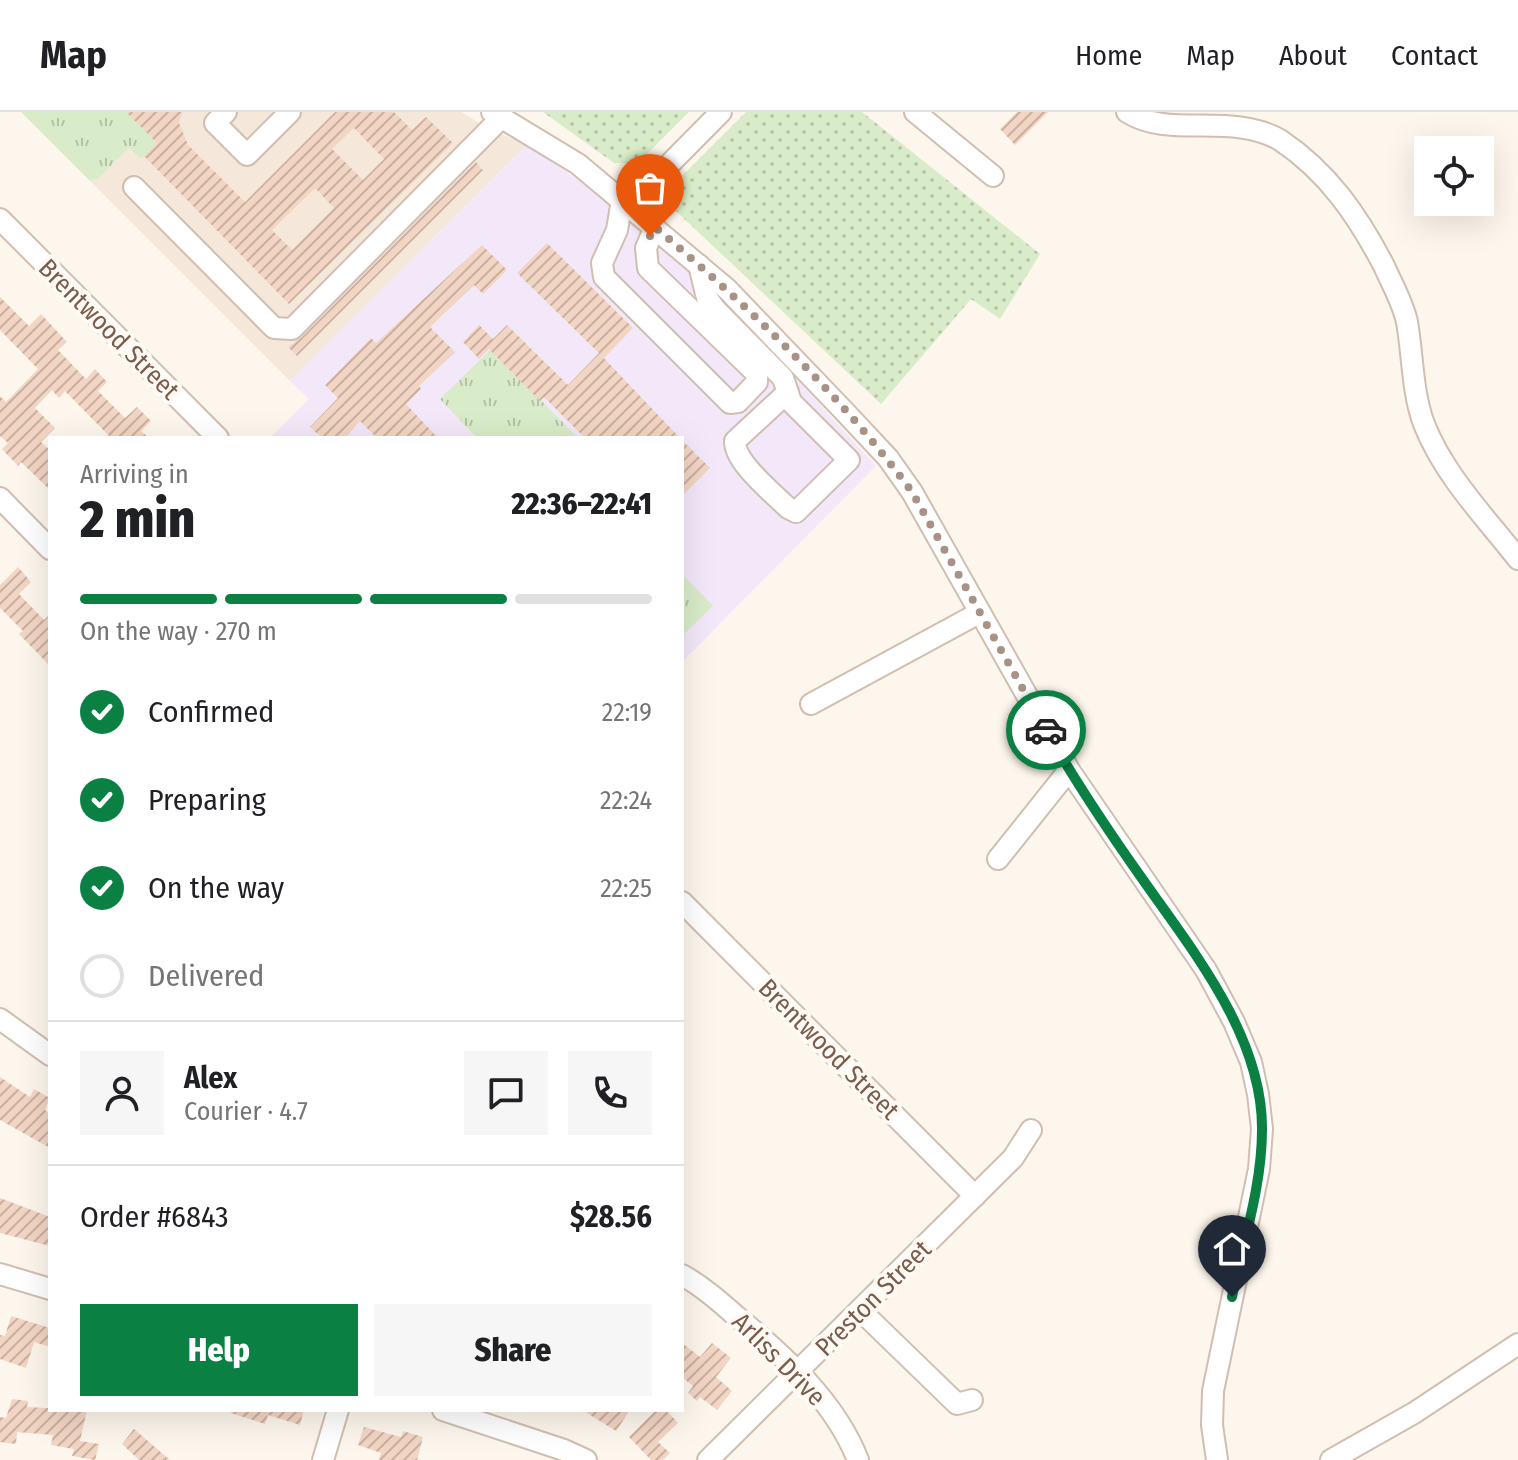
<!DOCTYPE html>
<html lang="en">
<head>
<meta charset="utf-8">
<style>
  body { margin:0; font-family:"Fira Sans Condensed",sans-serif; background:#f6f6f6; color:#202124; height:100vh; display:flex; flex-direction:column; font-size:30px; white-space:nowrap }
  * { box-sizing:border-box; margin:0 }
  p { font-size:26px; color:#757577 }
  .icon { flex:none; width:44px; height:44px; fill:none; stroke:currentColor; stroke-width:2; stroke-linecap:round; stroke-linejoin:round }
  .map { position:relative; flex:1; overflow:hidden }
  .details { position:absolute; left:48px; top:324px; width:636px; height:976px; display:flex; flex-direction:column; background:#fff; border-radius:0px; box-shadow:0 8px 32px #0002 }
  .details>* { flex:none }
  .fabs { position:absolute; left:1414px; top:24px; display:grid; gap:16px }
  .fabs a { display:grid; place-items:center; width:80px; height:80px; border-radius:0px; background:#fff; box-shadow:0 8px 32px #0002; font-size:40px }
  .pin { position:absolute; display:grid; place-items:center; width:68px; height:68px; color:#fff; margin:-82px -34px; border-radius:50% 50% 50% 0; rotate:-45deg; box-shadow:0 0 8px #0007 }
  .pin .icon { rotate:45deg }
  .courier { position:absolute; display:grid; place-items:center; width:80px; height:80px; margin:-40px; border:6px solid #0b8043; border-radius:50%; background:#fff; color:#222; box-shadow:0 2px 10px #0007 }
  .summary em { font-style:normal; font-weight:800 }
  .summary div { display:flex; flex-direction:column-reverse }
  .summary { display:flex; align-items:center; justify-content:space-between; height:136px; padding:0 32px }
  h1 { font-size:52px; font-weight:800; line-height:60px }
  .bar { display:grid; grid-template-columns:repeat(4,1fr); gap:12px 8px; align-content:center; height:96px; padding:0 32px }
  .bar i { height:10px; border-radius:6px; background:#e0e0e0 }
  .bar .current { background:#0b8043 }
  .bar p { grid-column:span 4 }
  .line { display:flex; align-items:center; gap:20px; padding:0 32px; border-top:2px solid #e0e0e0 }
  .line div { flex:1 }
  .round { display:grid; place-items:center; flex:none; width:84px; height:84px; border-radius:0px; background:#f6f6f6 }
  ol { padding:0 32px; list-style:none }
  li { display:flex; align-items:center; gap:24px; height:88px }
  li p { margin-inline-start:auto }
  li .icon { padding:8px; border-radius:50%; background:#0b8043; color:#fff; stroke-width:4 }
  li:last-child { color:#757577 }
  li i { width:44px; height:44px; border:4px solid #e0e0e0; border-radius:50% }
  .primary-button { display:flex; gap:16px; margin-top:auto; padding:16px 32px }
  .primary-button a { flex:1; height:92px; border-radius:0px; background:#0b8043; color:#fff; font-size:32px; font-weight:800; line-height:92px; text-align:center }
  .primary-button a+a { background:#f6f6f6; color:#202124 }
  header { display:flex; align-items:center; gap:48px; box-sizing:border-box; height:112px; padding:0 40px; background:#fff; border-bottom:2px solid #e0e0e0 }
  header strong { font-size:38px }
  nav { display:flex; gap:44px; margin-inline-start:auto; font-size:28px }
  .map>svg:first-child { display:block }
</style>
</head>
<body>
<header>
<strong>Map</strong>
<nav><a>Home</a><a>Map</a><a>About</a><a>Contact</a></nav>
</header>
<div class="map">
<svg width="1518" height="1348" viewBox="0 0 1518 1348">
  <defs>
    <pattern id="grass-dots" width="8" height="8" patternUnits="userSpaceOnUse" patternTransform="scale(2)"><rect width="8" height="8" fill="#d8ecc9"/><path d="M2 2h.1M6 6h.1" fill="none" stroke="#b4c2a5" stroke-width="1.8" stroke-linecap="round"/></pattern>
    <pattern id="park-tufts" width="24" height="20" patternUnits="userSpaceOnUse" patternTransform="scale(2)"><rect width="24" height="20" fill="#d8ecc9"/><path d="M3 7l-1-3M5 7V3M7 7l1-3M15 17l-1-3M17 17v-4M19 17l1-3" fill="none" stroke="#b4c2a5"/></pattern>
    <pattern id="building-hatch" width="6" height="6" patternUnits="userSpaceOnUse" patternTransform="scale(2)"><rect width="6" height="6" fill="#f3d5c3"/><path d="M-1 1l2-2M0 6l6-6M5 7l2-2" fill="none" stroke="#cab0a1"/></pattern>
  </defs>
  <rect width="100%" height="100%" fill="#fdf6ec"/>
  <path fill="#f5e8da" d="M 183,0 L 461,0 L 491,18 L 527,33 L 290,269 L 90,69 L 94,65 L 97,68 L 129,36 L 159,28 L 181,18 L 179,11 Z"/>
  <path fill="#f3e8fa" d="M 527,33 L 587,74 L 732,196 L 876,354 L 682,550 L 682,326 L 270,326 L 309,287 L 290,269 Z"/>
  <g fill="url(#grass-dots)">
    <path d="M 543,0 L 689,0 L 638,51 L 614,51 Z"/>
    <path d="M 746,0 L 862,0 L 1040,142 L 1000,207 L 971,187 L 881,292 L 661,85 Z"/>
  </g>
  <g fill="url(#park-tufts)">
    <path d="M 21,0 L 183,0 L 179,11 L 181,18 L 159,29 L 141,47 L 129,36 L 97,68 L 94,66 L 90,69 Z"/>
    <path d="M 491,237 L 575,323 L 572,326 L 477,326 L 440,287 Z"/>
    <path d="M 682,462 L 713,494 L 682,524 Z"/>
  </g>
  <g fill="url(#building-hatch)" fill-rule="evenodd">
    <path d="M 126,0 L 182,0 L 179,11 L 188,33 L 245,90 L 335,0 L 394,0 L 412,18 L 426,5 L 453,31 L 289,192 L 144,44 L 157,31 ZM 354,16 L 384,47 L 363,68 L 332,37 ZM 315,76 L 334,96 L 292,138 L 272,118 Z"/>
    <path d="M 1017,0 L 1048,0 L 1015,33 L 1000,17 Z"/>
    <path d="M 476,50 L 483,58 L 297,244 L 288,235 L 301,226 Z"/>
    <path d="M 547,131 L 633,216 L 604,246 L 517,161 Z"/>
    <path d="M 482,133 L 507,158 L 483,182 L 474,173 L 430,215 L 455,240 L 419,274 L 421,277 L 406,292 L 438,326 L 377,326 L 360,309 L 345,326 L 322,326 L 310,315 L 338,286 L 325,273 L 371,226 L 376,231 Z"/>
    <path d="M 0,185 L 29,214 L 41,202 L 67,230 L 58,238 L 86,267 L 95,257 L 107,270 L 98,279 L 125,306 L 137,295 L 151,309 L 141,319 L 149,326 L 111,326 L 65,279 L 59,286 L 52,278 L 35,296 L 55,316 L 41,330 L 50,338 L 50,378 L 21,350 L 18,354 L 2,337 L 8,331 L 0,324 L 0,284 L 6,290 L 38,257 L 0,218 Z"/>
    <path d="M 479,213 L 493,227 L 507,213 L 568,273 L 599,241 L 680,326 L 585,326 L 544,285 L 540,289 L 489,237 L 479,247 L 463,230 Z"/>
    <path d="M 682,328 L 710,356 L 682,384 Z"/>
    <path d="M 18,455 L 31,470 L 19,482 L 44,508 L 50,502 L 50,554 L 19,522 L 23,519 L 0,496 L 0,473 Z"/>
    <path d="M 0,965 L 30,985 L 34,977 L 50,986 L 45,998 L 49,1001 L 50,998 L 50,1036 L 0,1008 Z"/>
    <path d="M 0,1086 L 50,1105 L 50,1134 L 0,1121 Z"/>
    <path d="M 11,1204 L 50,1216 L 50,1235 L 34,1230 L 26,1256 L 0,1247 L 0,1223 L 5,1224 Z"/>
    <path d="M 682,1231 L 700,1245 L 712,1231 L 731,1246 L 716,1265 L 732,1279 L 717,1298 L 700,1285 L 697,1289 L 688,1281 L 693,1274 L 682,1265 Z"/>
    <path d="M 12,1287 L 28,1289 L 27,1295 L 87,1298 L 80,1329 L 99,1332 L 95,1348 L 72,1344 L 74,1337 L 51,1333 L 53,1323 L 17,1320 L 16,1332 L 0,1330 L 0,1305 L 6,1306 Z"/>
    <path d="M 231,1298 L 304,1298 L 300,1313 L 268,1303 L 265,1312 L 231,1301 Z"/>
    <path d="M 582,1298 L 630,1298 L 616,1319 Z"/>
    <path d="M 656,1298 L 666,1298 L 678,1311 L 658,1330 L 670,1341 L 663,1348 L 651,1348 L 629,1325 Z"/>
    <path d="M 364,1315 L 401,1325 L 403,1319 L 423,1325 L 417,1348 L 379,1348 L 381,1341 L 358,1333 Z"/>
    <path d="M 134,1317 L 170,1348 L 139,1348 L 122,1332 Z"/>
  </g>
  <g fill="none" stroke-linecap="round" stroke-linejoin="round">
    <g stroke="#d1beb0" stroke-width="24">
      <g id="minor">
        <path d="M 226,0 L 215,11 L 247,43 L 290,0"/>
        <path d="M 492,0 L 578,52 L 727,177 L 844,299 L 888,346 L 912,380 L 1069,658 L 1206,858 L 1234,910 L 1251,950 L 1258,982 L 1262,1017 L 1259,1057 L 1213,1279 L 1212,1313 L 1217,1348"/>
        <path d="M 915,0 L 993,64"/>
        <path d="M 1127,0 C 1169,27 1232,0 1280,28 C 1328,60 1358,104 1384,154 C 1392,172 1403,191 1407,210 C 1413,244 1412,280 1424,312 C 1444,363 1485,405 1518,447"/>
        <path d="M 134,75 L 274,216 L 292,217 L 502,5"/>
        <path d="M 622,88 L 617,118 L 602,151 L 604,165 L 730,291 L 738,290 L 757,270 L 757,262 L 648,156 L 646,136 L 655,115"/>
        <path d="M 629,93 L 721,0"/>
        <path d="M 0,107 L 218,326"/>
        <path d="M 699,153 L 707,186 L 715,197 L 783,266 L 791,290 L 849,348 L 796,400 L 788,396 C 773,381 734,350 735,329 L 788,280"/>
        <path d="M 0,386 L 50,437"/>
        <path d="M 811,592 L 979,501"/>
        <path d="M 998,747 L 1069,658"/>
        <path d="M 682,790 L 975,1084"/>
        <path d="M 0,907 L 50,943"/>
        <path d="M 0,1162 L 50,1177"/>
        <path d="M 682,1163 C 702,1174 719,1189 736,1204 C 784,1244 835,1289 858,1348"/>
        <path d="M 860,1198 L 957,1292 L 972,1288"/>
        <path d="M 443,1298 L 564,1338 L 586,1348"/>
        <path d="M 323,1348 L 338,1298"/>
        <path d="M 708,1348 L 1013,1046 L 1031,1018"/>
        <path d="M 1331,1348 L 1414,1301 L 1518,1232"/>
      </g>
    </g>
    <use href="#minor" stroke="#fff" stroke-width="20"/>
  </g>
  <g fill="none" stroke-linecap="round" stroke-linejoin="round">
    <path stroke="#a89285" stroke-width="8" stroke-dasharray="0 14.4" d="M 650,124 L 655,115 C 749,195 839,281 912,380 L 1046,618"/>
    <path stroke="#0b8043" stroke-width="10" d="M 1046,618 C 1075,669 1107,717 1141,765 C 1192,838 1263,924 1262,1018 C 1262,1074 1243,1131 1232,1185"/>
  </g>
  <g text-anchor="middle" stroke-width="8" stroke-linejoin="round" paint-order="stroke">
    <g font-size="26" fill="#7a5c4d" stroke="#fffaf3">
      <text transform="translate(109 217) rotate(45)" y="9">Brentwood Street</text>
      <text transform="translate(829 937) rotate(45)" y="9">Brentwood Street</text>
      <text transform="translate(873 1186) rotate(-45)" y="9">Preston Street</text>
      <text transform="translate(779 1247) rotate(45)" y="9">Arliss Drive</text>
    </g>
  </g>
</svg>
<div class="fabs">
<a><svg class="icon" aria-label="locate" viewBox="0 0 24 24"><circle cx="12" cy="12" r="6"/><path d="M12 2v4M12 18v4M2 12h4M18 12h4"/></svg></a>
</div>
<div class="pin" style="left:650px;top:124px;background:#ea580c"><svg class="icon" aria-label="bag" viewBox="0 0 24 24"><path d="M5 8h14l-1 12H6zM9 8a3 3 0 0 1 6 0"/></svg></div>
<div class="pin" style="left:1232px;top:1185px;background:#1f2937"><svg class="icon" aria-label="home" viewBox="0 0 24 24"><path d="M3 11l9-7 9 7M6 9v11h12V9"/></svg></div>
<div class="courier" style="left:1046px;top:618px"><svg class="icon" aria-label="car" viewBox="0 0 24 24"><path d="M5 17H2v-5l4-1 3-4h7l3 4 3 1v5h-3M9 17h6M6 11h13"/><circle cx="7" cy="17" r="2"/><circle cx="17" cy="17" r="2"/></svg></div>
<section class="details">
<div class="summary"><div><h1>2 min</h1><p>Arriving in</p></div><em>22:36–22:41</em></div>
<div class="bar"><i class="current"></i><i class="current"></i><i class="current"></i><i></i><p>On the way · 270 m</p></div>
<ol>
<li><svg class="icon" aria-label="check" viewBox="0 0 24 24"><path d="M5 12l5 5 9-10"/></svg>Confirmed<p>22:19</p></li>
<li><svg class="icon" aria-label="check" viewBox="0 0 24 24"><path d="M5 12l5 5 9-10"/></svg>Preparing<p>22:24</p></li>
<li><svg class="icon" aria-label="check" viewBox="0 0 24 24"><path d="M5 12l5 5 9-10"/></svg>On the way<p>22:25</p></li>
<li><i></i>Delivered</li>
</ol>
<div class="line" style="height:144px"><a class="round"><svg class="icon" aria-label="person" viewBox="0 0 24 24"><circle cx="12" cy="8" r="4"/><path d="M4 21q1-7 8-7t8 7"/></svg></a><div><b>Alex</b><p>Courier · 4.7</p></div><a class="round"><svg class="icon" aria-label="chat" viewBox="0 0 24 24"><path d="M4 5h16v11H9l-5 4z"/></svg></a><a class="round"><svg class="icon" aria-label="phone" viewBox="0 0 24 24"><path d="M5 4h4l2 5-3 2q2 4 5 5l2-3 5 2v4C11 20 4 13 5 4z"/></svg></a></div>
<div class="line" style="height:104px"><div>Order #6843</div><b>$28.56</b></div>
<div class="primary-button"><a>Help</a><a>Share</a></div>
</section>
</div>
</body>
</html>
